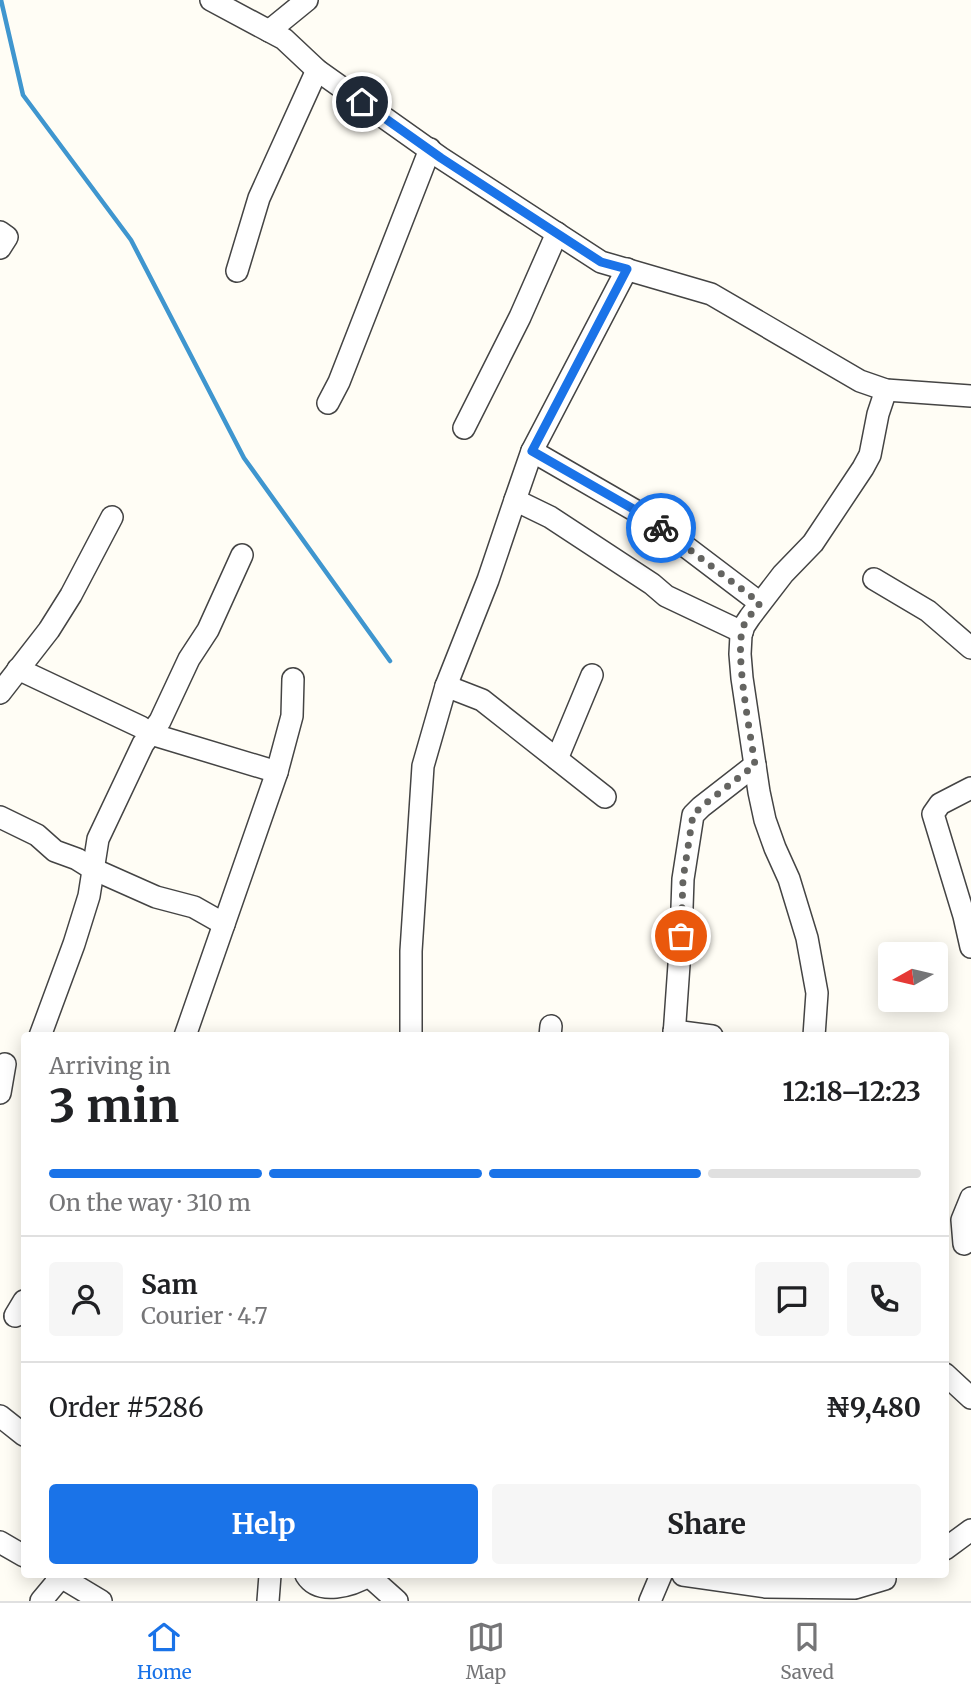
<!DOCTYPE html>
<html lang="en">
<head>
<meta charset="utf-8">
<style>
  body { margin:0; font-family:Merriweather,serif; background:#f6f6f6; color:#202124; height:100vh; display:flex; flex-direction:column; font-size:26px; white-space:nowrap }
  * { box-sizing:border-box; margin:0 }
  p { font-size:23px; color:#757577 }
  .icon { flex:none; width:38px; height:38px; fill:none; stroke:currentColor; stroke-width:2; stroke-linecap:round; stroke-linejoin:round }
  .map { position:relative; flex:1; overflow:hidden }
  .drawer { position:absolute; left:21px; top:1032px; width:928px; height:546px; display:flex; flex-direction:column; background:#fff; border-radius:7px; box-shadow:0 4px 18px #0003 }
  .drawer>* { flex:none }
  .needle { width:46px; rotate:262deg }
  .tools { position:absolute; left:878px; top:942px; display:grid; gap:14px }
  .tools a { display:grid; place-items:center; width:70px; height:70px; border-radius:7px; background:#fff; box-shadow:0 4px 18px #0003; font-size:35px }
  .pin { position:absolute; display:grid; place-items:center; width:60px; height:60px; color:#fff; margin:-30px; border:4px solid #fff; border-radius:50%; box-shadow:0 2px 7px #0007 }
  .courier { position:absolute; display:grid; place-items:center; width:70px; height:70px; margin:-35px; border:5px solid #1a73e8; border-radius:50%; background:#fff; color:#222; box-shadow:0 2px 9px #0007 }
  .overview em { font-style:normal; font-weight:700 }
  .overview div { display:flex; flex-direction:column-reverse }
  .overview { display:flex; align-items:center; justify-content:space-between; height:119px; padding:0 28px }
  h1 { font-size:46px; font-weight:700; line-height:52px }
  .bar { display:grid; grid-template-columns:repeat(4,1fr); gap:10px 7px; align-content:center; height:84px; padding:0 28px }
  .bar i { height:9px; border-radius:5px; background:#e0e0e0 }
  .bar .current { background:#1a73e8 }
  .bar p { grid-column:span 4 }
  .line { display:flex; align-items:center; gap:18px; padding:0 28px; border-top:2px solid #e0e0e0 }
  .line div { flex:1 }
  .round { display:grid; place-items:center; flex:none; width:74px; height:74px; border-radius:7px; background:#f6f6f6 }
  .primary-button { display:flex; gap:14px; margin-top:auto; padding:14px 28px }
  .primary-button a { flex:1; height:80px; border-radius:7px; background:#1a73e8; color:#fff; font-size:28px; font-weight:700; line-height:80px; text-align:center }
  .primary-button a+a { background:#f6f6f6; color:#202124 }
  .menu { display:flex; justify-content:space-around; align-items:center; height:98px; border-top:2px solid #e0e0e0; background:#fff; font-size:19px; color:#757577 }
  .menu a { display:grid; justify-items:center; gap:4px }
  .menu .current { color:#1a73e8 }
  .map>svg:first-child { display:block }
</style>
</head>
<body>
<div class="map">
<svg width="971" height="1601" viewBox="0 0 971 1601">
  <rect width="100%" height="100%" fill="#fffdf5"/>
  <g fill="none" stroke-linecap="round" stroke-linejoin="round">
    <path stroke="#3f96cf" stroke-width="4.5" d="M 1,0 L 23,95 L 131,240 L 244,458 L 390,661"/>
    <g stroke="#444" stroke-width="24">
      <g id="minor">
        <path d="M 211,0 L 284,39 L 317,70 L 441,158 L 601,262 L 711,294 L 860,381 L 886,390 L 971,396"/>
        <path d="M 269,31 L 307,0"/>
        <path d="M 0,232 L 7,237 L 0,248"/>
        <path d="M 627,269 L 532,451 L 515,500 L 550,517 L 652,584 L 666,596 L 742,632"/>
        <path d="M 237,271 L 259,198 L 317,70"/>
        <path d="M 328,403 L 339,382 L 430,149"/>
        <path d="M 464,428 L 520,317 L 557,233"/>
        <path d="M 532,451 L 648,518 L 760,603"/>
        <path d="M 874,579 L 928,611 L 971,648"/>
        <path d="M 18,669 L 141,727 L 151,734 L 277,772"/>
        <path d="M 446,686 L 482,700 L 605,797"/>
        <path d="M 0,693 L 49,630 L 71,595 L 112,517"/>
        <path d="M 557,759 L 592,675"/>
        <path d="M 971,788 L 940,804 L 933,814 L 964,916 L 971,947"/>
        <path d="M 0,817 L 37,835 L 55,851 L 77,859 L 93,869 L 156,897 L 194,907 L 224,924"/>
        <path d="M 674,1031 L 712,1036"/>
        <path d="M 40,1036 L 74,944 L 89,896 L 98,839 L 143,744 L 160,721 L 189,659 L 208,630 L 242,555"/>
        <path d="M 185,1036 L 277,772 L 292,716 L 293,679"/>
        <path d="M 411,1036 L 411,951 L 423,766 L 446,686 L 488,580 L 515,500"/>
        <path d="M 550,1036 L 551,1026"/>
        <path d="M 674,1036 L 681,936 L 683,879 L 693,815 L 701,807 L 755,765"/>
        <path d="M 814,1036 L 817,993 L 807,938 L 789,879 L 775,848 L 765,820 L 759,792 L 742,678 L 740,654 L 741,635 L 744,626 L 750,617 L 783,574 L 813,543 L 863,468 L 870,455 L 878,414 L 886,390"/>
        <path d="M 0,1093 L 5,1064"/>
        <path d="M 964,1244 L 962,1220 L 971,1198"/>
        <path d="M 15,1316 L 24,1301"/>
        <path d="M 945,1374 L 971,1398"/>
        <path d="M 0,1416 L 24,1435"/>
        <path d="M 0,1542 L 24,1556"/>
        <path d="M 945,1549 L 971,1530"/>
        <path d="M 306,1575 C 319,1596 352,1586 370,1575"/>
        <path d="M 683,1575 L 766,1587 L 855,1588 L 885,1579"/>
        <path d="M 369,1576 L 397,1601"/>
        <path d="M 61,1577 L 101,1601"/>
        <path d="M 41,1601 L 61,1577 L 56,1575"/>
        <path d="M 268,1601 L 270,1575"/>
        <path d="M 650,1601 L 661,1575"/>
      </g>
    </g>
    <use href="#minor" stroke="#fff" stroke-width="21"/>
  </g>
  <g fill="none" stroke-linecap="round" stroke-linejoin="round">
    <path stroke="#646461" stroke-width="7" stroke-dasharray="0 12.6" d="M 661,528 L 760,603 C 755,610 748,617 744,625 C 733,648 751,736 755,765 L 701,807 L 693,815 L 683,879 L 681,936"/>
    <path stroke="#1a73e8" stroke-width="9" d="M 362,102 L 441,158 L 601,262 L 627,269 L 532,451 L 649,518 L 661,528"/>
  </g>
</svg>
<div class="tools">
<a><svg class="needle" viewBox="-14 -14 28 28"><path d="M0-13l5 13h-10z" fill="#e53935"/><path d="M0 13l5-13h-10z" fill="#757577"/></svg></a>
</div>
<div class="pin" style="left:681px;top:936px;background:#ea580c"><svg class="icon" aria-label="bag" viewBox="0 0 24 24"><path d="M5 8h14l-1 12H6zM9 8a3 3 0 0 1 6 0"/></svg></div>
<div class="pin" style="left:362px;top:102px;background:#1f2937"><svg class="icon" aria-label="home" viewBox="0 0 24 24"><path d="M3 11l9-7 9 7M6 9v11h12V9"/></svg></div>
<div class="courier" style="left:661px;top:528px"><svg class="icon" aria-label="bike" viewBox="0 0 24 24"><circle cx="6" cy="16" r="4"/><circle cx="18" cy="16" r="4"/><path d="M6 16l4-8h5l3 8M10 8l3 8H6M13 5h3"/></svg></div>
<section class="drawer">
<div class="overview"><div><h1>3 min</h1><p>Arriving in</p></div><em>12:18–12:23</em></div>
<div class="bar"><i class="current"></i><i class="current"></i><i class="current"></i><i></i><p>On the way · 310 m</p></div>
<div class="line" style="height:126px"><a class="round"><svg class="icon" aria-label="person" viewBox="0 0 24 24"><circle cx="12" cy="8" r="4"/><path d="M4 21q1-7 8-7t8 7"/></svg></a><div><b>Sam</b><p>Courier · 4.7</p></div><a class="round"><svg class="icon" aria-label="chat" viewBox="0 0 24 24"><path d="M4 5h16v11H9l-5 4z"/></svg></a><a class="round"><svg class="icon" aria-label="phone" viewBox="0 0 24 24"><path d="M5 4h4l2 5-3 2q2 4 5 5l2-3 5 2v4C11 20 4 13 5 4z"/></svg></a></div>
<div class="line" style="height:91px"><div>Order #5286</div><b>₦9,480</b></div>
<div class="primary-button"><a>Help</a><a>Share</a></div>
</section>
</div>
<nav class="menu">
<a class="current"><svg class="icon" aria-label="home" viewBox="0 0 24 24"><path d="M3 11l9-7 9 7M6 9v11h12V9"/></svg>Home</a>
<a><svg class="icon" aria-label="map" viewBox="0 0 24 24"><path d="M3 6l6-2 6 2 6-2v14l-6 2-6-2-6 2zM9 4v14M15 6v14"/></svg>Map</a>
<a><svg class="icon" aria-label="saved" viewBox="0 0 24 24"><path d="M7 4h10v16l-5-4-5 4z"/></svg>Saved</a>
</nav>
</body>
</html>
